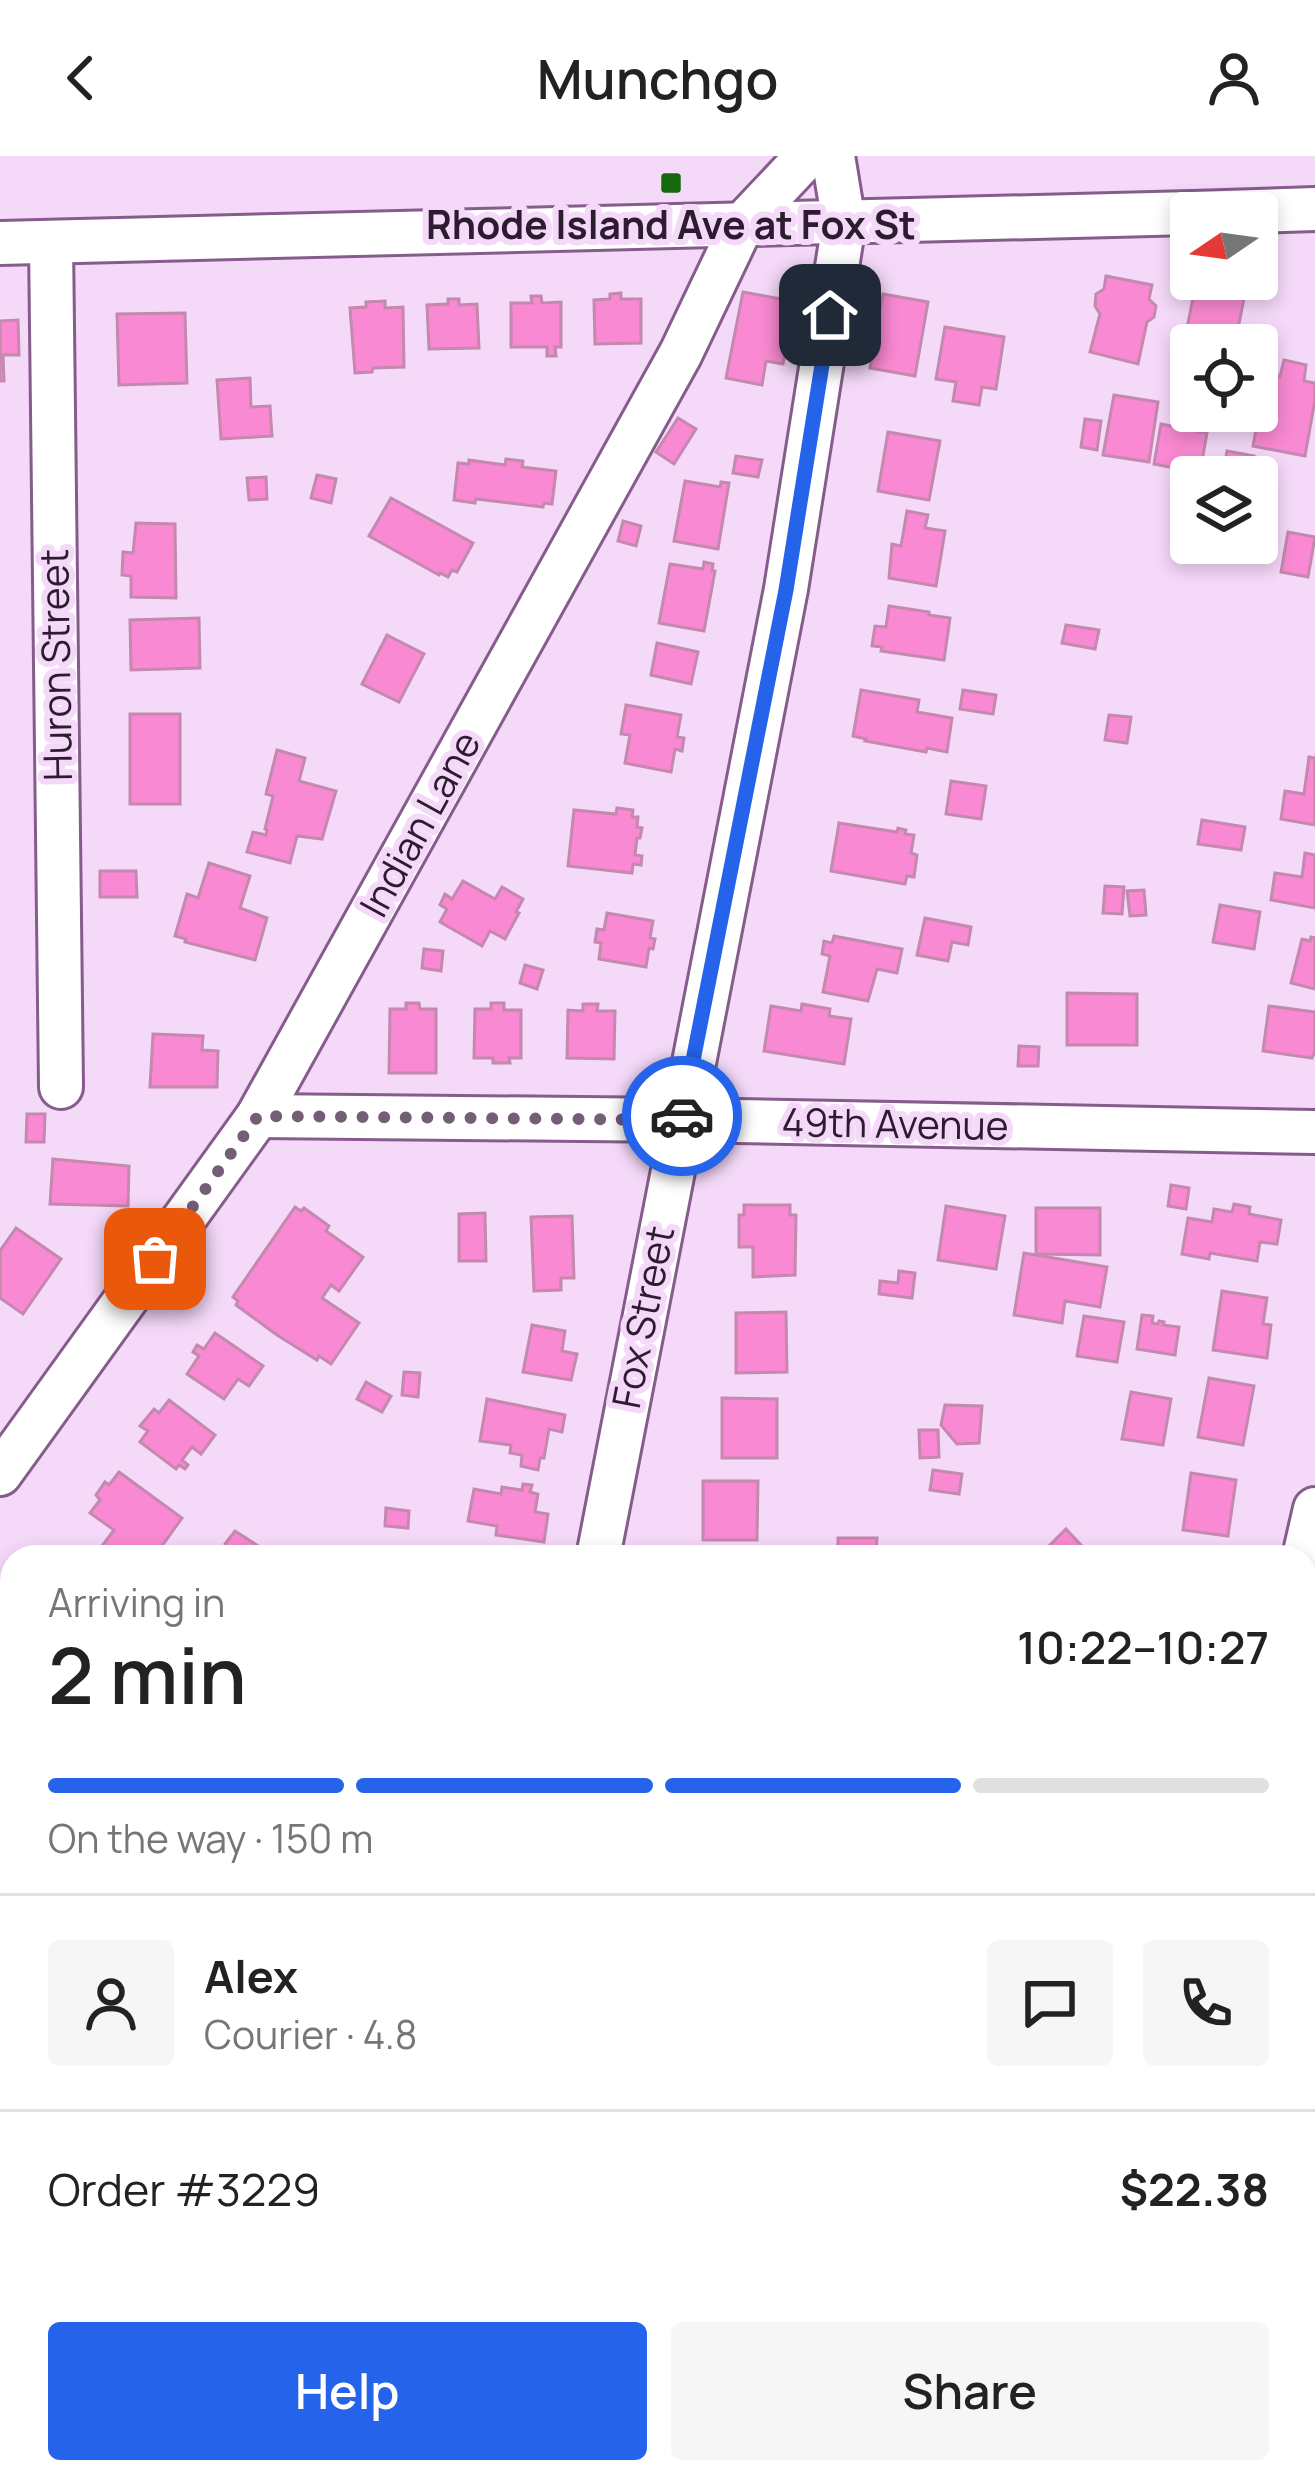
<!DOCTYPE html>
<html lang="en">
<head>
<meta charset="utf-8">
<style>
  body { margin:0; font-family:Manrope,sans-serif; background:#f6f6f6; color:#222; height:100vh; display:flex; flex-direction:column; font-size:45px; white-space:nowrap }
  * { box-sizing:border-box; margin:0 }
  p { font-size:39px; color:#767676 }
  .icon { flex:none; width:66px; height:66px; fill:none; stroke:currentColor; stroke-width:2; stroke-linecap:round; stroke-linejoin:round }
  .map { position:relative; flex:1; overflow:hidden }
  .panel { position:absolute; left:0px; top:1389px; width:1317px; height:939px; display:flex; flex-direction:column; background:#fff; border-radius:36px 36px 0 0; box-shadow:0 6px 18px #0003 }
  .panel>* { flex:none }
  .needle { width:78px; rotate:257deg }
  .buttons { position:absolute; left:1170px; top:36px; display:grid; gap:24px }
  .buttons a { display:grid; place-items:center; width:108px; height:108px; border-radius:12px; background:#fff; box-shadow:0 6px 18px #0003; font-size:60px }
  .pin { position:absolute; display:grid; place-items:center; width:102px; height:102px; color:#fff; margin:-51px; border-radius:24px; box-shadow:0 6px 18px #0006 }
  .courier { position:absolute; display:grid; place-items:center; width:120px; height:120px; margin:-60px; border:9px solid #2563eb; border-radius:50%; background:#fff; color:#222; box-shadow:0 3px 15px #0007 }
  .overview em { font-style:normal; font-weight:600 }
  .overview div { display:flex; flex-direction:column-reverse }
  .overview { display:flex; align-items:center; justify-content:space-between; height:204px; padding:0 48px }
  h1 { font-size:78px; font-weight:600; line-height:90px }
  .bar { display:grid; grid-template-columns:repeat(4,1fr); gap:18px 12px; align-content:center; height:144px; padding:0 48px }
  .bar i { height:15px; border-radius:9px; background:#e0e0e0 }
  .bar .selected { background:#2563eb }
  .bar p { grid-column:span 4 }
  .line { display:flex; align-items:center; gap:30px; padding:0 48px; border-top:3px solid #e0e0e0 }
  .line div { flex:1 }
  .round { display:grid; place-items:center; flex:none; width:126px; height:126px; border-radius:12px; background:#f6f6f6 }
  .primary-button { display:flex; gap:24px; margin-top:auto; padding:24px 48px }
  .primary-button a { flex:1; height:138px; border-radius:12px; background:#2563eb; color:#fff; font-size:48px; font-weight:600; line-height:138px; text-align:center }
  .primary-button a+a { background:#f6f6f6; color:#222 }
  header { display:flex; justify-content:space-between; align-items:center; height:156px; padding:0 48px; background:#fff; font-size:54px; font-weight:600 }
  .map>svg:first-child { display:block }
</style>
</head>
<body>
<header><svg class="icon" aria-label="back" viewBox="0 0 24 24"><path d="M15 5l-7 7 7 7"/></svg>Munchgo<svg class="icon" aria-label="person" viewBox="0 0 24 24"><circle cx="12" cy="8" r="4"/><path d="M4 21q1-7 8-7t8 7"/></svg></header>
<div class="map">
<svg width="1315" height="2326" viewBox="0 0 1315 2326">
  <rect width="100%" height="100%" fill="#f5d9f9"/>
  <g fill="#f989d2" stroke="#c588ae" stroke-width="3">
    <path d="M 1106,120 L 1152,129 L 1149,143 L 1156,150 L 1154,161 L 1147,166 L 1138,208 L 1090,196 L 1100,158 L 1095,150 L 1096,138 L 1104,133 Z"/>
    <path d="M 1195,132 L 1244,142 L 1235,189 L 1191,189 L 1191,226 L 1180,224 L 1185,198 L 1182,197 Z"/>
    <path d="M 743,136 L 792,145 L 790,156 L 793,156 L 783,208 L 766,205 L 762,229 L 726,222 Z"/>
    <path d="M 621,137 L 621,143 L 641,143 L 641,187 L 595,188 L 594,144 L 610,143 L 610,138 Z"/>
    <path d="M 883,138 L 928,146 L 915,220 L 870,212 Z"/>
    <path d="M 531,140 L 541,140 L 542,147 L 561,146 L 561,191 L 555,191 L 556,200 L 547,200 L 547,191 L 511,191 L 511,147 L 532,147 Z"/>
    <path d="M 448,143 L 459,143 L 459,149 L 477,148 L 479,192 L 429,193 L 427,149 L 448,148 Z"/>
    <path d="M 385,145 L 385,152 L 403,151 L 404,211 L 373,212 L 372,216 L 355,217 L 350,152 L 366,151 L 366,146 Z"/>
    <path d="M 185,157 L 187,227 L 119,229 L 117,158 Z"/>
    <path d="M 18,164 L 19,199 L 3,199 L 4,225 L 0,225 L 0,165 Z"/>
    <path d="M 945,171 L 1004,181 L 996,233 L 982,231 L 979,249 L 953,245 L 956,226 L 936,223 Z"/>
    <path d="M 1284,204 L 1306,209 L 1304,225 L 1315,227 L 1315,244 L 1305,300 L 1253,290 L 1266,217 L 1280,220 Z"/>
    <path d="M 250,222 L 251,251 L 270,250 L 272,280 L 221,283 L 217,224 Z"/>
    <path d="M 1114,239 L 1158,246 L 1149,306 L 1103,299 Z"/>
    <path d="M 678,262 L 696,273 L 674,308 L 656,296 Z"/>
    <path d="M 1085,263 L 1101,265 L 1097,294 L 1081,291 Z"/>
    <path d="M 1161,268 L 1207,277 L 1200,317 L 1154,308 Z"/>
    <path d="M 888,276 L 940,285 L 929,344 L 878,335 Z"/>
    <path d="M 1227,295 L 1254,300 L 1250,321 L 1223,318 Z"/>
    <path d="M 736,300 L 762,304 L 758,321 L 733,317 Z"/>
    <path d="M 506,303 L 523,305 L 522,311 L 556,315 L 552,348 L 544,347 L 543,351 L 476,343 L 475,347 L 454,344 L 458,307 L 469,308 L 469,304 L 505,309 Z"/>
    <path d="M 317,319 L 336,323 L 331,347 L 311,342 Z"/>
    <path d="M 266,321 L 267,343 L 249,344 L 247,322 Z"/>
    <path d="M 685,325 L 720,331 L 721,326 L 729,327 L 718,393 L 674,385 Z"/>
    <path d="M 391,342 L 473,387 L 457,416 L 452,414 L 448,421 L 440,417 L 439,419 L 369,380 Z"/>
    <path d="M 907,355 L 928,359 L 925,372 L 945,375 L 936,430 L 889,422 L 892,388 L 901,390 Z"/>
    <path d="M 623,365 L 641,370 L 636,390 L 618,385 Z"/>
    <path d="M 136,367 L 175,368 L 176,442 L 131,441 L 131,420 L 122,419 L 123,396 L 133,397 Z"/>
    <path d="M 1288,376 L 1315,381 L 1308,421 L 1281,416 Z"/>
    <path d="M 704,406 L 713,408 L 712,415 L 715,415 L 704,475 L 659,467 L 670,408 L 703,413 Z"/>
    <path d="M 889,450 L 929,456 L 929,459 L 950,462 L 944,504 L 881,495 L 882,491 L 872,490 L 875,470 L 886,471 Z"/>
    <path d="M 199,462 L 200,512 L 131,514 L 130,464 Z"/>
    <path d="M 1066,469 L 1099,474 L 1095,493 L 1062,487 Z"/>
    <path d="M 387,479 L 424,498 L 399,546 L 362,528 Z"/>
    <path d="M 657,487 L 698,496 L 691,528 L 651,519 Z"/>
    <path d="M 861,534 L 919,544 L 917,556 L 952,562 L 947,596 L 927,592 L 926,596 L 865,585 L 866,583 L 853,580 Z"/>
    <path d="M 963,534 L 996,539 L 993,558 L 960,553 Z"/>
    <path d="M 626,549 L 681,559 L 677,581 L 684,582 L 682,595 L 675,593 L 671,616 L 625,607 L 630,579 L 621,578 Z"/>
    <rect x="130" y="558" width="50" height="90"/>
    <path d="M 1109,559 L 1131,561 L 1127,587 L 1105,584 Z"/>
    <path d="M 277,594 L 305,602 L 299,625 L 336,635 L 322,683 L 297,680 L 290,707 L 247,696 L 253,676 L 266,679 L 267,674 L 265,673 L 273,640 L 266,638 Z"/>
    <path d="M 1309,601 L 1315,602 L 1315,669 L 1281,663 L 1285,635 L 1304,638 Z"/>
    <path d="M 951,625 L 986,630 L 981,663 L 946,658 Z"/>
    <path d="M 617,652 L 633,654 L 632,661 L 638,661 L 637,671 L 642,672 L 640,682 L 637,682 L 635,699 L 642,700 L 641,709 L 633,708 L 632,717 L 568,710 L 574,654 L 616,658 Z"/>
    <path d="M 1202,664 L 1245,671 L 1241,694 L 1198,688 Z"/>
    <path d="M 839,667 L 897,676 L 898,672 L 906,674 L 905,678 L 914,679 L 911,697 L 917,699 L 914,721 L 907,720 L 905,728 L 831,715 Z"/>
    <path d="M 1305,697 L 1315,699 L 1315,752 L 1271,744 L 1275,717 L 1302,721 Z"/>
    <path d="M 209,707 L 250,720 L 240,752 L 267,762 L 255,804 L 185,786 L 186,783 L 175,780 L 187,738 L 198,742 Z"/>
    <path d="M 100,715 L 136,715 L 137,741 L 100,741 Z"/>
    <path d="M 463,725 L 495,743 L 502,731 L 523,743 L 516,756 L 519,757 L 505,783 L 490,775 L 482,790 L 440,766 L 447,753 L 440,749 L 445,738 L 452,743 Z"/>
    <path d="M 1105,730 L 1124,731 L 1122,758 L 1103,757 Z"/>
    <path d="M 1144,734 L 1146,759 L 1130,760 L 1127,735 Z"/>
    <path d="M 1220,749 L 1260,756 L 1254,793 L 1213,786 Z"/>
    <path d="M 607,757 L 653,765 L 650,782 L 655,783 L 653,793 L 649,792 L 646,811 L 599,803 L 601,787 L 595,786 L 597,773 L 604,774 Z"/>
    <path d="M 925,762 L 971,771 L 968,789 L 952,786 L 948,805 L 917,799 Z"/>
    <path d="M 834,780 L 902,793 L 897,817 L 877,813 L 868,845 L 823,836 L 830,800 L 822,798 L 824,785 L 832,787 Z"/>
    <path d="M 1311,781 L 1315,782 L 1315,833 L 1291,827 L 1302,783 L 1310,785 Z"/>
    <path d="M 424,793 L 443,795 L 441,815 L 422,812 Z"/>
    <path d="M 525,809 L 543,814 L 537,833 L 520,827 Z"/>
    <path d="M 1067,837 L 1137,838 L 1137,889 L 1067,889 Z"/>
    <path d="M 406,847 L 419,847 L 420,853 L 436,853 L 436,917 L 389,917 L 390,853 L 406,853 Z"/>
    <path d="M 491,847 L 504,847 L 504,854 L 521,854 L 521,902 L 509,902 L 510,907 L 493,907 L 493,902 L 474,902 L 475,853 L 491,853 Z"/>
    <path d="M 583,848 L 598,848 L 597,855 L 615,855 L 614,903 L 567,902 L 568,854 L 583,855 Z"/>
    <path d="M 802,848 L 830,853 L 829,860 L 851,863 L 844,908 L 764,895 L 771,850 L 801,855 Z"/>
    <path d="M 1269,850 L 1315,856 L 1315,895 L 1312,902 L 1263,895 Z"/>
    <path d="M 153,878 L 203,880 L 202,894 L 218,895 L 217,931 L 150,931 Z"/>
    <path d="M 1019,890 L 1039,891 L 1038,910 L 1018,910 Z"/>
    <path d="M 27,958 L 45,958 L 44,986 L 26,986 Z"/>
    <path d="M 53,1003 L 129,1010 L 128,1050 L 50,1048 Z"/>
    <path d="M 1171,1029 L 1189,1032 L 1186,1053 L 1168,1050 Z"/>
    <path d="M 1234,1048 L 1250,1051 L 1249,1058 L 1281,1064 L 1277,1088 L 1260,1086 L 1257,1105 L 1210,1097 L 1209,1103 L 1182,1098 L 1188,1062 L 1212,1066 L 1214,1053 L 1232,1056 Z"/>
    <path d="M 744,1049 L 790,1049 L 790,1059 L 796,1059 L 795,1119 L 753,1121 L 753,1091 L 739,1091 L 739,1059 L 744,1059 Z"/>
    <path d="M 946,1050 L 1005,1060 L 996,1113 L 938,1104 Z"/>
    <path d="M 295,1051 L 301,1055 L 304,1052 L 329,1070 L 326,1075 L 363,1101 L 339,1135 L 331,1129 L 322,1142 L 359,1167 L 331,1208 L 319,1200 L 317,1204 L 277,1179 L 236,1149 L 238,1145 L 233,1141 Z"/>
    <path d="M 1036,1052 L 1100,1052 L 1100,1099 L 1036,1098 Z"/>
    <path d="M 485,1057 L 486,1105 L 459,1105 L 459,1058 Z"/>
    <path d="M 572,1060 L 574,1122 L 561,1122 L 561,1134 L 534,1135 L 531,1061 Z"/>
    <path d="M 16,1072 L 61,1103 L 23,1158 L 0,1142 L 0,1095 Z"/>
    <path d="M 1024,1097 L 1107,1111 L 1100,1151 L 1065,1145 L 1062,1167 L 1014,1159 Z"/>
    <path d="M 899,1115 L 915,1117 L 912,1142 L 879,1138 L 880,1125 L 898,1127 Z"/>
    <path d="M 1222,1135 L 1267,1142 L 1263,1168 L 1271,1169 L 1267,1202 L 1213,1194 Z"/>
    <path d="M 786,1156 L 787,1216 L 736,1217 L 736,1157 Z"/>
    <path d="M 1142,1159 L 1153,1160 L 1152,1167 L 1158,1168 L 1159,1165 L 1164,1166 L 1163,1169 L 1179,1171 L 1175,1199 L 1137,1193 Z"/>
    <path d="M 1084,1160 L 1124,1166 L 1117,1206 L 1077,1200 Z"/>
    <path d="M 532,1169 L 565,1175 L 562,1195 L 577,1198 L 571,1224 L 523,1216 Z"/>
    <path d="M 215,1177 L 263,1210 L 249,1230 L 238,1223 L 224,1243 L 187,1218 L 199,1200 L 193,1196 L 197,1189 L 204,1193 Z"/>
    <path d="M 404,1216 L 420,1217 L 418,1241 L 402,1239 Z"/>
    <path d="M 1209,1222 L 1254,1230 L 1243,1289 L 1198,1281 Z"/>
    <path d="M 366,1226 L 391,1240 L 382,1256 L 357,1243 Z"/>
    <path d="M 1131,1236 L 1171,1243 L 1163,1289 L 1122,1283 Z"/>
    <path d="M 722,1242 L 777,1243 L 777,1302 L 722,1302 Z"/>
    <path d="M 487,1243 L 565,1259 L 562,1276 L 549,1273 L 544,1302 L 540,1302 L 538,1314 L 521,1310 L 522,1299 L 510,1297 L 511,1289 L 480,1285 Z"/>
    <path d="M 169,1244 L 215,1279 L 201,1298 L 192,1291 L 182,1304 L 188,1309 L 185,1313 L 179,1309 L 176,1313 L 140,1286 L 148,1275 L 140,1270 L 154,1253 L 159,1257 Z"/>
    <path d="M 945,1249 L 982,1250 L 979,1287 L 957,1288 L 941,1269 Z"/>
    <path d="M 919,1274 L 938,1274 L 939,1301 L 920,1302 Z"/>
    <path d="M 933,1314 L 962,1318 L 959,1338 L 930,1334 Z"/>
    <path d="M 119,1316 L 182,1362 L 154,1401 L 116,1401 L 102,1390 L 114,1374 L 90,1357 L 100,1344 L 96,1339 L 105,1326 L 109,1329 Z"/>
    <path d="M 1191,1317 L 1236,1324 L 1228,1380 L 1183,1374 Z"/>
    <path d="M 703,1325 L 758,1325 L 757,1384 L 703,1384 Z"/>
    <path d="M 523,1328 L 532,1329 L 530,1336 L 538,1338 L 535,1356 L 548,1358 L 544,1386 L 496,1379 L 497,1370 L 468,1365 L 474,1333 L 501,1338 L 502,1331 L 522,1334 Z"/>
    <path d="M 386,1352 L 409,1355 L 408,1372 L 385,1370 Z"/>
    <path d="M 1066,1373 L 1082,1390 L 1071,1401 L 1061,1401 L 1049,1390 Z"/>
    <path d="M 235,1375 L 272,1399 L 226,1401 L 229,1397 L 225,1388 Z"/>
    <path d="M 838,1382 L 877,1382 L 876,1398 L 838,1397 Z"/>
    <path d="M 9,1507 L 12,1513 L 12,1577 L 0,1583 L 0,1512 Z"/>
    <rect x="1305" y="1934" width="10" height="57"/>
    <path d="M 1305,2022 L 1315,2023 L 1315,2073 L 1305,2072 Z"/>
    <path d="M 1305,2106 L 1315,2108 L 1315,2135 L 1309,2159 L 1305,2158 Z"/>
  </g>
  <g fill="none" stroke-linecap="round" stroke-linejoin="round">
    <g stroke="#865c8d" stroke-width="48">
      <g id="minor">
        <path d="M 1193,57 L 1315,53"/>
        <path d="M 51,86 L 61,931"/>
        <path d="M 0,87 L 1191,57"/>
        <path d="M 258,960 L 681,964 L 1315,976"/>
        <path d="M 0,1318 L 258,960 L 681,197 L 742,69 L 807,0"/>
        <path d="M 598,1401 L 786,433 L 844,67 L 833,0"/>
        <path d="M 1304,1401 L 1315,1353"/>
        <path d="M 1305,1655 L 1315,1656"/>
        <path d="M 0,1656 L 12,1656"/>
        <path d="M 438,2326 L 440,2316"/>
        <path d="M 1149,2326 L 1151,2316"/>
      </g>
    </g>
    <use href="#minor" stroke="#fff" stroke-width="42"/>
  </g>
  <g fill="none" stroke-linecap="round" stroke-linejoin="round">
    <path stroke="#735e76" stroke-width="12" stroke-dasharray="0 21.6" d="M 155,1103 L 258,960 L 681,964 L 682,960"/>
    <path stroke="#2563eb" stroke-width="15" d="M 682,960 L 786,434 L 830,159"/>
  </g>
  <rect fill="#15690c" stroke="#f5d9f9" stroke-width="4.5" x="659" y="15" width="24" height="24" rx="6"/>
  <g text-anchor="middle" stroke-width="12" stroke-linejoin="round" paint-order="stroke">
    <g font-size="39" font-weight="bold" fill="#2d1b30" stroke="#f5d9f9">
      <text x="671" y="83">Rhode Island Ave at Fox St</text>
    </g>
    <g font-size="39" fill="#2d1b30" stroke="#f5d9f9">
      <text transform="translate(56 509) rotate(-91)" y="14">Huron Street</text>
      <text transform="translate(420 668) rotate(-61)" y="14">Indian Lane</text>
      <text transform="translate(895 968) rotate(1)" y="14">49th Avenue</text>
      <text transform="translate(643 1161) rotate(-79)" y="14">Fox Street</text>
    </g>
  </g>
</svg>
<div class="buttons">
<a><svg class="needle" viewBox="-14 -14 28 28"><path d="M0-13l5 13h-10z" fill="#e53935"/><path d="M0 13l5-13h-10z" fill="#767676"/></svg></a>
<a><svg class="icon" aria-label="locate" viewBox="0 0 24 24"><circle cx="12" cy="12" r="6"/><path d="M12 2v4M12 18v4M2 12h4M18 12h4"/></svg></a>
<a><svg class="icon" aria-label="layers" viewBox="0 0 24 24"><path d="M12 4l9 5-9 5-9-5zM3 14l9 5 9-5"/></svg></a>
</div>
<div class="pin" style="left:155px;top:1103px;background:#ea580c"><svg class="icon" aria-label="bag" viewBox="0 0 24 24"><path d="M5 8h14l-1 12H6zM9 8a3 3 0 0 1 6 0"/></svg></div>
<div class="pin" style="left:830px;top:159px;background:#1f2937"><svg class="icon" aria-label="home" viewBox="0 0 24 24"><path d="M3 11l9-7 9 7M6 9v11h12V9"/></svg></div>
<div class="courier" style="left:682px;top:960px"><svg class="icon" aria-label="car" viewBox="0 0 24 24"><path d="M5 17H2v-5l4-1 3-4h7l3 4 3 1v5h-3M9 17h6M6 11h13"/><circle cx="7" cy="17" r="2"/><circle cx="17" cy="17" r="2"/></svg></div>
<section class="panel">
<div class="overview"><div><h1>2 min</h1><p>Arriving in</p></div><em>10:22–10:27</em></div>
<div class="bar"><i class="selected"></i><i class="selected"></i><i class="selected"></i><i></i><p>On the way · 150 m</p></div>
<div class="line" style="height:216px"><a class="round"><svg class="icon" aria-label="person" viewBox="0 0 24 24"><circle cx="12" cy="8" r="4"/><path d="M4 21q1-7 8-7t8 7"/></svg></a><div><b>Alex</b><p>Courier · 4.8</p></div><a class="round"><svg class="icon" aria-label="chat" viewBox="0 0 24 24"><path d="M4 5h16v11H9l-5 4z"/></svg></a><a class="round"><svg class="icon" aria-label="phone" viewBox="0 0 24 24"><path d="M5 4h4l2 5-3 2q2 4 5 5l2-3 5 2v4C11 20 4 13 5 4z"/></svg></a></div>
<div class="line" style="height:156px"><div>Order #3229</div><b>$22.38</b></div>
<div class="primary-button"><a>Help</a><a>Share</a></div>
</section>
</div>
</body>
</html>
